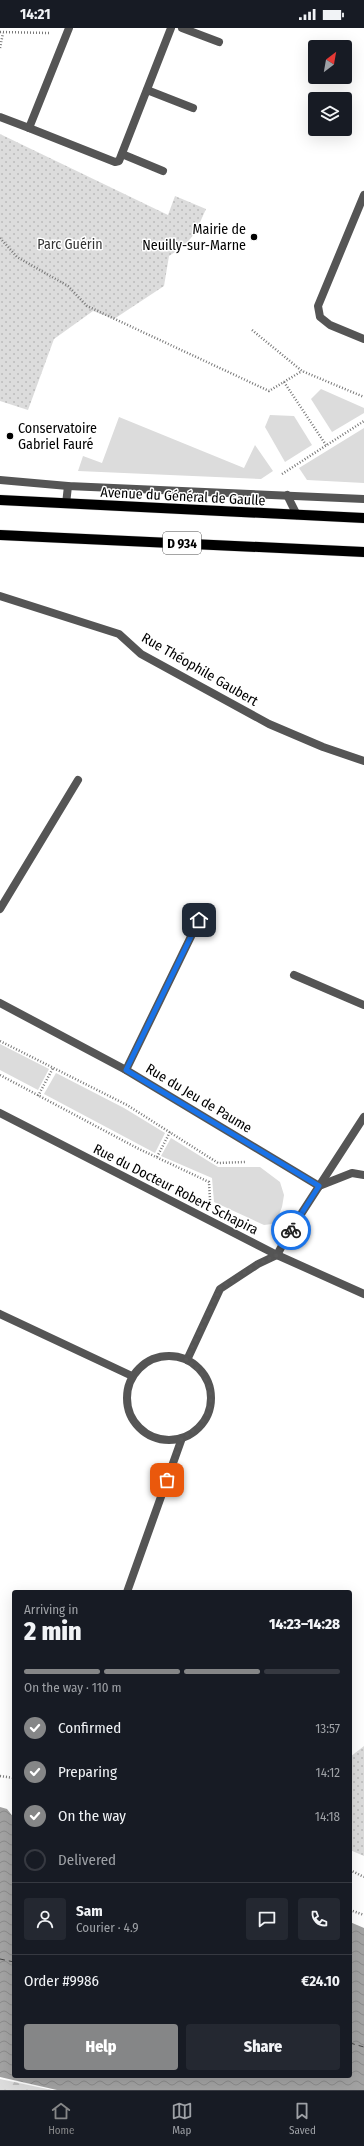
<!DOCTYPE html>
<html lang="en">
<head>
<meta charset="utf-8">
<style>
  body { margin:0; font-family:"Fira Sans Condensed",sans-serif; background:#242831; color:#f1f3f6; height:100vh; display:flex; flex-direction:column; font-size:15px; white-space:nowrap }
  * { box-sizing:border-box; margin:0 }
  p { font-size:13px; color:#9ea1a6 }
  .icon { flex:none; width:22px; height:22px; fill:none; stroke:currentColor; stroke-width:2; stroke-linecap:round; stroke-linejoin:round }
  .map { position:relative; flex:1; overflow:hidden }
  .sheet { position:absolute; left:12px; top:1562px; width:340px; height:488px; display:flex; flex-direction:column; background:#171b24; border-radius:4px; box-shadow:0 4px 16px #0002 }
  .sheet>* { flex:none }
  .needle { width:26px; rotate:31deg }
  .fabs { position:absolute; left:308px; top:12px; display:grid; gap:8px }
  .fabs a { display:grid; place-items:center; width:44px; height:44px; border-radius:4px; background:#171b24; box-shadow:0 4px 16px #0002; font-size:20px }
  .pin { position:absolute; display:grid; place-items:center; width:34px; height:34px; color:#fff; margin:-17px; border-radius:8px; box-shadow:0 2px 6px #0006 }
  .courier { position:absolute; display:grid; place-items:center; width:40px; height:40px; margin:-20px; border:3px solid #1a73e8; border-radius:50%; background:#fff; color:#222; box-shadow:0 1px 5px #0007 }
  .head em { font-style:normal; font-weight:800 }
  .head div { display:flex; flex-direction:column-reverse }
  .head { display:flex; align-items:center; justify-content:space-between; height:68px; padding:0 12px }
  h1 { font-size:26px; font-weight:800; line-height:30px }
  .bar { display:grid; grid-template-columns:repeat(4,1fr); gap:6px 4px; align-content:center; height:48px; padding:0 12px }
  .bar i { height:5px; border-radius:3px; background:#363941 }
  .bar .current { background:#858687 }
  .bar p { grid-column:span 4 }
  .line { display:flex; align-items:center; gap:10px; padding:0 12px; border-top:1px solid #363941 }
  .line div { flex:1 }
  .round { display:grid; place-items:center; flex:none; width:42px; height:42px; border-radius:4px; background:#242831 }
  ol { padding:0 12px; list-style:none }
  li { display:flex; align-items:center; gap:12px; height:44px }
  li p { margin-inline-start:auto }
  li .icon { padding:4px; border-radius:50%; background:#858687; color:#fff; stroke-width:4 }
  li:last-child { color:#9ea1a6 }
  li i { width:22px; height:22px; border:2px solid #363941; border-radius:50% }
  .primary-button { display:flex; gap:8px; margin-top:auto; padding:8px 12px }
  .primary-button a { flex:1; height:46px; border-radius:4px; background:#858687; color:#fff; font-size:16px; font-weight:800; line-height:46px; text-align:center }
  .primary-button a+a { background:#242831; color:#f1f3f6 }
  .status { display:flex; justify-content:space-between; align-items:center; height:28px; padding:0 20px; background:#171b24; direction:ltr }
  .status svg { height:11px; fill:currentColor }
  .tabs { display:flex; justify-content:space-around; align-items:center; height:56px; border-top:1px solid #363941; background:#171b24; font-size:11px; color:#9ea1a6 }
  .tabs a { display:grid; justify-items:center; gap:2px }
  .tabs .current { color:#858687 }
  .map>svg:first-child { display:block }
</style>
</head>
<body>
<div class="status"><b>14:21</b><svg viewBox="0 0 49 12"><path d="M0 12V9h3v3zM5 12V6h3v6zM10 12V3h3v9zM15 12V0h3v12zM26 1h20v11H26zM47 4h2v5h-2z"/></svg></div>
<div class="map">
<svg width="364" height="2062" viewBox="0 0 364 2062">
  <defs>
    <pattern id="forest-firs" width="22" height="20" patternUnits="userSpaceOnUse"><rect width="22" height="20" fill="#dcdcdc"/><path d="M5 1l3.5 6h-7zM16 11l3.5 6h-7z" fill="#bbb"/></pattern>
    <pattern id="park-dots" width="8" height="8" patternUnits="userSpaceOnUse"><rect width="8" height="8" fill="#dcdcdc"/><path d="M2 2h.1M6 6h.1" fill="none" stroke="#bbb" stroke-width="1.8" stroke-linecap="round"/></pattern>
    <pattern id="water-waves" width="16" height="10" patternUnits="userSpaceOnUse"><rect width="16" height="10" fill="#a3a3a3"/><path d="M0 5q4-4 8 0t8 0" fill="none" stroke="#8b8b8b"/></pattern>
  </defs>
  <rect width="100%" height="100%" fill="#fff"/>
  <g fill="#dcdcdc">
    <path d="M 321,361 L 364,380 L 364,385 L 332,404 L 311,371 Z"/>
    <path d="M 270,387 L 294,388 L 312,417 L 285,434 L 265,399 Z"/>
    <path d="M 119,389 L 244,440 L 255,417 L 273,443 L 261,451 L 78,443 L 83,428 L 102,435 Z"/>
    <path d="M 364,400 L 364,455 L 307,452 L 299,440 Z"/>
    <path d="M 0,1016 L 49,1041 L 38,1062 L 0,1042 Z"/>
    <path d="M 56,1045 L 124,1080 L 165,1105 L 155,1125 L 44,1066 Z"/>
    <path d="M 171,1110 L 218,1139 L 260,1139 L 280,1154 L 284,1167 L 282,1179 L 278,1189 L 272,1196 L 264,1197 L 214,1174 L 212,1150 L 161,1128 Z"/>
  </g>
  <path fill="url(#forest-firs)" d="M 0,2051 L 52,2062 L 0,2062 Z"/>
  <g fill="url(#park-dots)">
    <path d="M 0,106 L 168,187 L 175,168 L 206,181 C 194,208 193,212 169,228 L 164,258 L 114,291 L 93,283 L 54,311 L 28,382 L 0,373 Z"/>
    <path d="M 364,1718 L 364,1828 L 350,1822 L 350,1729 Z"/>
  </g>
  <path fill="url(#water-waves)" d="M 0,1779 L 7,1781 L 14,1790 L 14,2048 L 350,2048 L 350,1894 L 364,1900 L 364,2062 L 57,2062 L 0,2049 Z"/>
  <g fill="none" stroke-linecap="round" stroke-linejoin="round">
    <g stroke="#444" stroke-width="1" stroke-dasharray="5 4" stroke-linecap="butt">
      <path d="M 0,1931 L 14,1934"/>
      <path d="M 350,2015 L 364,2019"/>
    </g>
    <g stroke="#dbdbdb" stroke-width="11">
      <g id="primary">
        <path d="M 0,472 L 364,490"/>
        <path d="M 0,507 L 364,524"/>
      </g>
    </g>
    <g stroke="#777" stroke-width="2.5" stroke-dasharray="1 2" stroke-linecap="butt">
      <path d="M 0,4 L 49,5"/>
      <path d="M 0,20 L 3,5"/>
      <path d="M 0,210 L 17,229 L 68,258 L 87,278 L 269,363 L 302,343"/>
      <path d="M 252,302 L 302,343 L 364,369"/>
      <path d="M 284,354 L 326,417"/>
      <path d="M 282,446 L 364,393"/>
      <path d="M 0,1013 L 127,1077 L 218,1135 L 245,1134"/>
      <path d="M 0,1047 L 137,1120 L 209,1154 L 210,1172"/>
      <path d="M 38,1068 L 53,1040"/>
      <path d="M 157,1129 L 170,1104"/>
      <path d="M 0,1748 L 14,1750"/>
      <path d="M 350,1842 L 364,1849"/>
      <path d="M 350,1882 L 364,1887"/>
    </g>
    <g stroke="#555" stroke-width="8">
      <path d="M 182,0 L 219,14"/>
      <path d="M 147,62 L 193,80"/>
      <path d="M 29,100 L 115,134 L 119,133 L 171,0"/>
      <path d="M 122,126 L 163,143"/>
      <path d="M 364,167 L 318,278 L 320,289 L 330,297 L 364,311"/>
      <path d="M 0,452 L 68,458 L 364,471"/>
      <path d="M 287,467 L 297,487"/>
      <path d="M 66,476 L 68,458"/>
      <path d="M 0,881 L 78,752"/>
      <path d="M 294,947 L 364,977"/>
      <path d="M 0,1286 L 132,1348"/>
      <circle cx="169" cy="1370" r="42"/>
      <path d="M 187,1332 L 220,1261 L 258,1236 L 277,1227"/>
      <path d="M 127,1564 L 182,1410"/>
    </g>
    <g stroke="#555" stroke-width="8">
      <path d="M 0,89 L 29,100 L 69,0"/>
      <path d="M 0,568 L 119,606 L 141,626 L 269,696 L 323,719 L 364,733"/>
      <path d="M 0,975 L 126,1042 L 319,1158"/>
      <path d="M 126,1042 L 199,892"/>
      <path d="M 0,1085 L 277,1227 L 364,1266"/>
      <path d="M 319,1158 L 352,1145 L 364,1147"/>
      <path d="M 277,1227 L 290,1203 L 364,1089"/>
    </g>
    <use href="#primary" stroke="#000" stroke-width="10"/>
  </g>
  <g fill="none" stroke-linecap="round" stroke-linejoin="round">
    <path stroke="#595959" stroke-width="4" stroke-dasharray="0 7.2" d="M 167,1452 L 182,1410 C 218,1390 221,1355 186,1332 L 220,1260 L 258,1236 L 277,1227 L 291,1202"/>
    <path stroke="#1a73e8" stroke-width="5" d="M 199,892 L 126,1042 L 319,1158 L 291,1202"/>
  </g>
  <g fill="#000" stroke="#fff" stroke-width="1.5">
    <circle cx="254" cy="209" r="4"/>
    <circle cx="10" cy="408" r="4"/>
  </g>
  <g text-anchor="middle" stroke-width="3" stroke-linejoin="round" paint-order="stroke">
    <rect fill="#fff" stroke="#4c4c4c" stroke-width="1" x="163" y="504" width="38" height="22" rx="3"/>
    <g font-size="13" font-weight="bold" fill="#000">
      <text x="182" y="520">D 934</text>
    </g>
    <g font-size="14" fill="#000" stroke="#fff" text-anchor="end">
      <text x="246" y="206">Mairie de<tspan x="246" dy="16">Neuilly-sur-Marne</tspan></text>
      <text x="18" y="405" text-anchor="start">Conservatoire<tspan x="18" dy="16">Gabriel Fauré</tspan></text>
    </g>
    <g font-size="14" fill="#333" stroke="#fff">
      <text x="70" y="221">Parc Guérin</text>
    </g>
    <g font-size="14" fill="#000" stroke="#fff">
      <text transform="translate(183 468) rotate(3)" y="5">Avenue du Général de Gaulle</text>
      <text transform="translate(200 641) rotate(30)" y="5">Rue Théophile Gaubert</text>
      <text transform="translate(199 1070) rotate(31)" y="5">Rue du Jeu de Paume</text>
      <text transform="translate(176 1161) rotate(27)" y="5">Rue du Docteur Robert Schapira</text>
    </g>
  </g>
</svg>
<div class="fabs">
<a><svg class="needle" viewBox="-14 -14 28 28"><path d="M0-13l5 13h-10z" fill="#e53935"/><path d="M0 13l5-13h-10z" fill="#9ea1a6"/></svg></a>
<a><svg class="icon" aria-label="layers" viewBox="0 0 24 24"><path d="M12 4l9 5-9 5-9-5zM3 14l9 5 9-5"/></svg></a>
</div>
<div class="pin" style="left:167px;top:1452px;background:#ea580c"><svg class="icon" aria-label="bag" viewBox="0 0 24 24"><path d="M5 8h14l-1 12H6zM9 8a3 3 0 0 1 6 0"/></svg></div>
<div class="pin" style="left:199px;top:892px;background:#1f2937"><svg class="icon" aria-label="home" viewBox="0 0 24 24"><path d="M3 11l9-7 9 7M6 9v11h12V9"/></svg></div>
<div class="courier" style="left:291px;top:1202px"><svg class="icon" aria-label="bike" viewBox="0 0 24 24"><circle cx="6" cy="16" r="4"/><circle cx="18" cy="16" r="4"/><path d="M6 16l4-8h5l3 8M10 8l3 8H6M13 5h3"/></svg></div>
<section class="sheet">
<div class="head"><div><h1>2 min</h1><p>Arriving in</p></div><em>14:23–14:28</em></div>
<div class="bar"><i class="current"></i><i class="current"></i><i class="current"></i><i></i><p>On the way · 110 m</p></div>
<ol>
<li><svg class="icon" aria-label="check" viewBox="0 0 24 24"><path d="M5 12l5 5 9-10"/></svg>Confirmed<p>13:57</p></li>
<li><svg class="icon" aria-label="check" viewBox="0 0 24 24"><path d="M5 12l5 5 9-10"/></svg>Preparing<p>14:12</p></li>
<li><svg class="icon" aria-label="check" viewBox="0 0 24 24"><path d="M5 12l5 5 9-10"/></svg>On the way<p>14:18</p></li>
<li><i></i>Delivered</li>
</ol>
<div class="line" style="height:72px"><a class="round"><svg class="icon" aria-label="person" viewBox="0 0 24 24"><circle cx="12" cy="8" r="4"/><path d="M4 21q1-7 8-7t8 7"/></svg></a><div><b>Sam</b><p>Courier · 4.9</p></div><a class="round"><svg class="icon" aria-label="chat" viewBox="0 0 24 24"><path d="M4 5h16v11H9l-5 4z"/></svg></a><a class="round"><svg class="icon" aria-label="phone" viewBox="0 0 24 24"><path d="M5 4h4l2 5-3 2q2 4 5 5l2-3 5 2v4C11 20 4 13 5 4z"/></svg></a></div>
<div class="line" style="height:52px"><div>Order #9986</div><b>€24.10</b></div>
<div class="primary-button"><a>Help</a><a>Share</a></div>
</section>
</div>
<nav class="tabs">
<a class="current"><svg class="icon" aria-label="home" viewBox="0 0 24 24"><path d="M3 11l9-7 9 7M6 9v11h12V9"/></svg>Home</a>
<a><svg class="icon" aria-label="map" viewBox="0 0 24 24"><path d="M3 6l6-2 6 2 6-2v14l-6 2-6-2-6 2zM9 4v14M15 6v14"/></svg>Map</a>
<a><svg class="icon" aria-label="saved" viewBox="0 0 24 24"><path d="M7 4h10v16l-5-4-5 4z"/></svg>Saved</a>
</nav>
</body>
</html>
